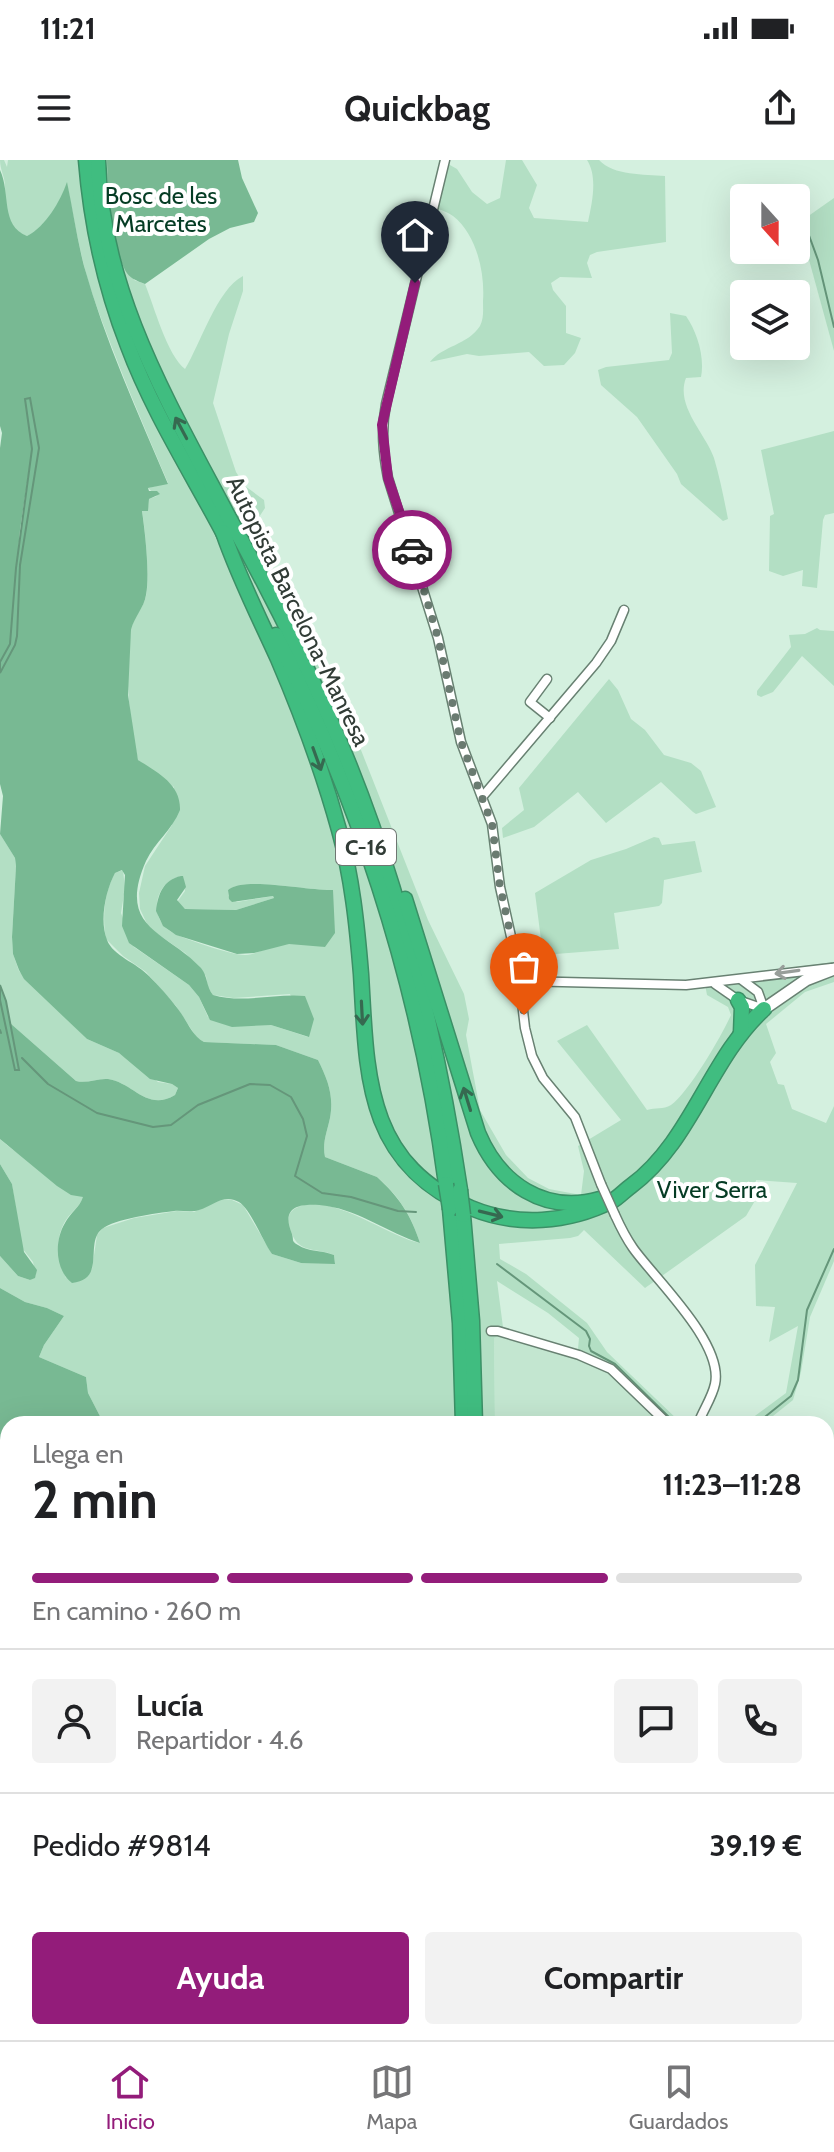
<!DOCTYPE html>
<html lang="es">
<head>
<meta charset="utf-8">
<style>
  body { margin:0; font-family:Cabin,sans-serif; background:#f2f2f2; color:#202124; height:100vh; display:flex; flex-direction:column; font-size:30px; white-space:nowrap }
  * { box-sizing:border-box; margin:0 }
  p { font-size:26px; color:#757577 }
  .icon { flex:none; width:44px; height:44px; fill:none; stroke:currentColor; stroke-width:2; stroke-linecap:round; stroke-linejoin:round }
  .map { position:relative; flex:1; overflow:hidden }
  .details { position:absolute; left:0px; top:1256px; width:834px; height:624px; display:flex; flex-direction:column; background:#fff; border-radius:24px 24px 0 0; box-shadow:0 8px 32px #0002 }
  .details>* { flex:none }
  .needle { width:52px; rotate:159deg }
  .fabs { position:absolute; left:730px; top:24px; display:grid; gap:16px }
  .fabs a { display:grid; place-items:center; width:80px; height:80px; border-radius:8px; background:#fff; box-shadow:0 8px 32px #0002; font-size:40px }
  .pin { position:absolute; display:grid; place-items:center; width:68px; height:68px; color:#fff; margin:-82px -34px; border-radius:50% 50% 50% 0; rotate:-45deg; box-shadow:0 0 8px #0007 }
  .pin .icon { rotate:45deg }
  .courier { position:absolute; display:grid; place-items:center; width:80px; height:80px; margin:-40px; border:6px solid #931c7a; border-radius:50%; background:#fff; color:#222; box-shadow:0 2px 10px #0007 }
  .overview em { font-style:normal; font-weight:700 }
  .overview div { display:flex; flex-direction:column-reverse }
  .overview { display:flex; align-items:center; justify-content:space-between; height:136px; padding:0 32px }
  h1 { font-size:52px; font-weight:700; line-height:60px }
  .bar { display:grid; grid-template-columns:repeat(4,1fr); gap:12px 8px; align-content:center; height:96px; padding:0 32px }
  .bar i { height:10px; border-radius:6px; background:#e0e0e0 }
  .bar .active { background:#931c7a }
  .bar p { grid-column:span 4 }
  .line { display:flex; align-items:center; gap:20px; padding:0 32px; border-top:2px solid #e0e0e0 }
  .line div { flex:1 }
  .round { display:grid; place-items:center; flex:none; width:84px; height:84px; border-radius:8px; background:#f2f2f2 }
  .cta { display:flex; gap:16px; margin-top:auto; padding:16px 32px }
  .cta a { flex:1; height:92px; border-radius:8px; background:#931c7a; color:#fff; font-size:32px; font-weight:700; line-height:92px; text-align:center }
  .cta a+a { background:#f2f2f2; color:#202124 }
  .status { display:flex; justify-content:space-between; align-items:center; height:56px; padding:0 40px; background:#fff; direction:ltr }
  .status svg { height:22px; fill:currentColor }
  header { display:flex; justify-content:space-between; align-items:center; height:104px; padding:0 32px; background:#fff; font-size:36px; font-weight:700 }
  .tab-bar { display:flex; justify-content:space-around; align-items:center; height:112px; border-top:2px solid #e0e0e0; background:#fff; font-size:22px; color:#757577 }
  .tab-bar a { display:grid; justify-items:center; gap:4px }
  .tab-bar .active { color:#931c7a }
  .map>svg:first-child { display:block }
</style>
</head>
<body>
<div class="status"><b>11:21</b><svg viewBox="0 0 49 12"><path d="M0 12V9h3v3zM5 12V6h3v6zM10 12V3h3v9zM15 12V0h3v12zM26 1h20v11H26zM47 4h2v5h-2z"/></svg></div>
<header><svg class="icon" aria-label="menu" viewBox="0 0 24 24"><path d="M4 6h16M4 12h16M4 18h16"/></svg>Quickbag<svg class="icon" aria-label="share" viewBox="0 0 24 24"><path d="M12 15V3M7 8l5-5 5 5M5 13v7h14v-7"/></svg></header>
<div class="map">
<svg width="834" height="1880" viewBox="0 0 834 1880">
  <rect width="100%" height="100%" fill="#d4f0df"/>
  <path fill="#c3e6d0" d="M 504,1175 L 609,1211 L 662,1264 L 560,1264 L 554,1259 L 549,1264 L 495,1264 L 494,1178 Z"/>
  <g fill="#b3dfc4" fill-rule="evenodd">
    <path d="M 0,0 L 4,0 L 7,7 L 8,0 L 107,0 L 107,11 L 134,120 L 145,124 C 154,146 167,195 185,209 C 200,185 217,129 243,116 L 243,131 L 229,174 L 213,243 L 236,312 L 245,326 L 264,340 L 265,348 L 250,371 L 320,486 L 428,760 L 464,834 L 469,859 L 466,875 L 480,950 L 506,995 L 528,1018 L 549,1029 L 581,1035 L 584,1011 L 578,986 L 621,960 L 557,881 L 587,865 L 647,950 C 655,947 663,950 671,945 C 689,932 721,877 731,855 L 728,847 L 707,835 L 704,819 L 834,802 L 834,822 L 805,832 L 766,864 L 776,893 L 770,902 L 778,924 L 784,925 L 792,949 L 826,963 L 834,946 L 834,1101 L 810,1157 L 801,1212 L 793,1240 L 763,1264 L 744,1264 L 786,1233 L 798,1166 L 769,1182 L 775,1147 L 756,1146 L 755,1105 L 797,1023 L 756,1020 L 756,1039 L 746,1056 L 645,1128 L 584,1070 L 578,1076 L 570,1078 L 499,1084 L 500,1099 L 526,1114 L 587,1163 L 607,1192 L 680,1262 L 687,1264 L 662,1264 L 609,1211 L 577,1200 L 579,1178 L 548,1153 L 497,1121 L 504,1175 L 494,1178 L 495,1264 L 104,1264 L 88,1233 L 86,1217 L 39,1197 L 44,1185 L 64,1156 L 47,1148 L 25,1142 L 0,1128 L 0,1096 L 18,1116 L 30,1120 L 36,1115 L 33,1102 L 22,1088 L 12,1024 L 0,1004 L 0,979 C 8,987 17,992 26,999 C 49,1016 53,1028 84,1037 C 80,1045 74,1050 68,1057 C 54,1076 57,1098 66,1118 L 92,1109 L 97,1075 L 103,1068 L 134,1058 L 177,1051 L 194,1052 L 222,1039 L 232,1040 L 243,1045 L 272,1094 L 301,1103 L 335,1103 L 334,1095 C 317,1088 299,1093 292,1074 C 289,1067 288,1071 288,1063 C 288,1056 290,1051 296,1048 C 329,1030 388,1077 420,1083 C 411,1055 399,1036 377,1017 L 325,997 C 322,983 327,972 330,958 C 334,936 328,920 318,900 L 276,885 L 204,882 L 197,878 L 176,846 L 146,812 L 123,796 L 106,779 C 102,757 104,733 115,713 L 123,710 L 125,728 L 121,753 L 134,787 L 189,825 L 199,837 L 208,857 L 271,865 L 308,877 L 290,834 L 233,838 L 213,835 L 208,828 L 206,816 L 185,793 L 149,768 L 140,749 L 139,733 L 145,706 L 172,665 L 174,627 L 138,600 C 129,558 124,513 131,470 C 133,457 143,449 146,436 C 150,417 145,370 142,350 L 148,347 L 149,339 L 157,336 L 148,328 L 168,323 C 142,262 116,201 94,139 C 81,102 75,63 67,24 C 60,44 46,66 27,76 C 2,67 6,48 5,26 C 5,17 0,10 0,0 ZM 183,716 L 185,731 L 177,742 L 185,749 L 236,750 L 274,738 L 273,736 L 237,742 L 228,736 L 228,730 C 245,716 308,731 333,730 L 325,787 C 307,782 288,782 270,788 C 262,790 255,794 246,795 C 234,796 180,778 170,771 C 147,756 156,719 183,716 Z"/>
    <path d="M 441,0 L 457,9 L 472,32 L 487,44 L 500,38 L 506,0 L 522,0 L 537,25 L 529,48 L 534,58 L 588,62 C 592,43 598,17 587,0 L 599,0 C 614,16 644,14 665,16 L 666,82 L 597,92 L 590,95 L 587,103 L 592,118 L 560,117 L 551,123 L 553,130 L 566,146 L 566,173 L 581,178 L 575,193 L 564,205 L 544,206 L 529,192 L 479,196 L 467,194 L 430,202 C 442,186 468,185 480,166 C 484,158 483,150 483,141 C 485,113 477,75 453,56 C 446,51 438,49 430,46 Z"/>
    <path d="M 834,38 L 834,191 L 800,67 L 807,57 Z"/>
    <path d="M 670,153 L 686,156 C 697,172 705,197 701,217 L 686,218 C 675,246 706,274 714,298 C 720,318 724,339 728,359 L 723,361 L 681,324 L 677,314 L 637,257 L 601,225 L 598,210 L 606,207 L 669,200 L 672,193 Z"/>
    <path d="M 834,271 L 834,353 L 825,355 L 823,360 L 817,428 L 802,426 L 803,410 L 783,416 L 769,411 L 770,356 L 774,354 L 761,290 Z"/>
    <path d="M 817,468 L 820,470 L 834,471 L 834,526 L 802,496 L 773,532 L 761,537 L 757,535 L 757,531 L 791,487 L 789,475 L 805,474 Z"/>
    <path d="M 609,519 L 618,530 L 631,559 L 645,570 L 664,595 L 691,603 L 701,611 L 716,647 L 696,654 L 693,652 L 661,622 L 606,663 L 578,632 L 534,667 L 503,678 L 502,668 L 524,650 L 519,628 Z"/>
    <path d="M 0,674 L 15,698 L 16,706 L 12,777 L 13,794 L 19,811 L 87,879 L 119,893 L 158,922 L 172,924 L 178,928 L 175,935 C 147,952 134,923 108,919 C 97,918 87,924 76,921 L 10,863 L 0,825 Z"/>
    <path d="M 654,677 L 659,678 L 662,685 L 695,681 L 702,712 L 664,720 L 662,743 L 659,746 L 614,753 L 619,789 L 543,795 L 535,733 L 591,700 L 626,689 Z"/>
    <path d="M 0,1337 L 8,1341 L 8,1569 L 0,1574 Z"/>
    <path d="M 834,1534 L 834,1601 L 826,1604 L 826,1550 Z"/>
    <path d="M 8,1604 L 8,1636 L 0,1640 L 0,1606 Z"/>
    <path d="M 8,1642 L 8,1872 L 394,1872 L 393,1880 L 0,1880 L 0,1647 Z"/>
  </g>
  <g fill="#78b993">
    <path d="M 107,0 L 238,0 L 242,18 L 258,53 L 254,62 L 230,68 L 209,79 L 145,124 C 137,121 129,118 125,110 C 113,86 107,26 107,0 Z"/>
    <path d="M 0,10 C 11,34 0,65 27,76 C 46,66 60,42 67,22 C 73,50 77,79 84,106 C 105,181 138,253 168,324 L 148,328 L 149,331 L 157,331 L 160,334 L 149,339 L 148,351 L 142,351 C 145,372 150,414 146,435 C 144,448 134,457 131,470 L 128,535 L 138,600 C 157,612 181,624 180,650 C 172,670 155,682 146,701 C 116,769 167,771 201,808 C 208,816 206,827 213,835 C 243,844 275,833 305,836 L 314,859 L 309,877 L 271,865 L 232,867 L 210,860 L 199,837 L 189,825 L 129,783 L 122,766 L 125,715 L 122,710 L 115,713 C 106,730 99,760 107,780 C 113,796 137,803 149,816 C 159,826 169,837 178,849 C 187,860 191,875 204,882 L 276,885 L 318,900 C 328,920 334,936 330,958 C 327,972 322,983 325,997 L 377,1017 C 399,1037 411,1055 420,1083 C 389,1073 360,1051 327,1046 C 304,1043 279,1044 292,1074 C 294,1081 291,1081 298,1085 C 308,1092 322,1090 334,1095 L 335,1104 L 301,1103 L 272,1094 C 263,1082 250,1048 239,1042 C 223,1033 213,1046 199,1050 C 190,1053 182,1050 174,1051 C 157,1053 114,1059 102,1069 C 84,1083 107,1119 72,1123 C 55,1110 54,1081 65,1063 C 70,1053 80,1047 83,1037 L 71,1035 L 57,1026 L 0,979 L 0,840 L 15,910 L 19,909 L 10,863 L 76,921 C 87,924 97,918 108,919 C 134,923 147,952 175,935 L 178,928 L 172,924 L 150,919 L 119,893 L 87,879 L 24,819 L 19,810 L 13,794 L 12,777 L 16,706 L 15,698 L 0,674 L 3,636 L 0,624 L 0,513 L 15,485 L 17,476 L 20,405 L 39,288 L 26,239 L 32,289 L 20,370 L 10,484 L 0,502 L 0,288 L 2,273 L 0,266 Z"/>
    <path d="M 181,716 L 183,716 L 186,727 L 177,740 L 185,749 L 236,750 L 274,738 L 273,736 L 232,742 L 229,739 L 228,730 C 243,716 309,731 333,730 L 335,773 L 325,787 L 289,784 L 254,793 L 237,794 L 176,775 L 163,766 L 156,751 C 158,734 163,720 181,716 Z"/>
    <path d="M 0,1004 L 12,1024 L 24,1092 L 37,1110 L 35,1118 L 30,1120 L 18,1116 L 0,1096 Z"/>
    <path d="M 0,1128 L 25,1142 L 47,1148 L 64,1156 L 44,1185 L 39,1197 L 86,1217 L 88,1233 L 104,1264 L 8,1264 L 8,1288 L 0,1283 Z"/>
  </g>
  <g fill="#7bbc97" stroke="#65967a" stroke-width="2">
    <path d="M 30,238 L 39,288 L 20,405 L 17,476 L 15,485 L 0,513 L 0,502 L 10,484 L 16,408 L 32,289 L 25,239 Z"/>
    <path d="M 0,825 L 6,841 L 19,910 L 15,910 L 0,840 Z"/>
    <path d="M 0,1283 L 8,1288 L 8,1324 L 0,1316 Z"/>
    <path d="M 8,1569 L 8,1604 L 0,1606 L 0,1574 Z"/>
  </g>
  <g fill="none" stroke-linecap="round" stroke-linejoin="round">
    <g stroke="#65967a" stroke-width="2">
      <path d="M 807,70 L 818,100 L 834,167"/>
      <path d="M 0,870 L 1,873"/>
      <path d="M 22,898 L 48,924 L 97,953 L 153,967 L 171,965 L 198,945 L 250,924 L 270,925 L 291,937 L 303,959 L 307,976 L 295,1016 L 322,1033 L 351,1037 L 398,1051 L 416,1052"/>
      <path d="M 497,1104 L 586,1171 L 590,1179 L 589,1186 L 591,1191 L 615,1204 L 676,1264"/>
      <path d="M 756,1264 L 791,1236 L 798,1220 L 807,1150 L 834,1089"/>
      <path d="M 826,1464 L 834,1470"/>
    </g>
    <g stroke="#688172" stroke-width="11">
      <g id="street">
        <path d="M 445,0 L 386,244 C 381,270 383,292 388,318 L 438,478 L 461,582 L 492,664 L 500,727 L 518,808 L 525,868 L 532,896 L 543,918 L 575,957 L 601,1024"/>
        <path d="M 547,519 L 530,542 L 550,558"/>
        <path d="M 483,636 L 596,503 L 611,481 L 624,450"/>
        <path d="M 521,821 L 686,825 L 831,808"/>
        <path d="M 715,824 L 738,840 L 764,849 L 758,832 L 742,820"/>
        <path d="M 615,1055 C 620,1066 626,1078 633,1088 C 654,1118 724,1183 715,1224 C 712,1238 703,1250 698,1264"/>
        <path d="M 491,1171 L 498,1171 L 579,1195 L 611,1209 L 668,1264"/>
      </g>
    </g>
    <g stroke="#688172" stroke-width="14">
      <path id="secondary" d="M 764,849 L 806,820 L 834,809"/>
    </g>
    <g stroke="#3b9066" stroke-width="17">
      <g id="highway">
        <path d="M 86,0 C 91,63 105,127 128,186 C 153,253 193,315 226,378"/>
        <path d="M 98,0 C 101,130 168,242 227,354 C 264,421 299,489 330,559 C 396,709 436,869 460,1030"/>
        <path d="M 223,372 C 238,416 259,457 278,499 C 302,555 323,612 339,670 C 352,717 357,765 361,814 C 367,913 364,1003 471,1048 C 517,1067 568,1063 612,1041 C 619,1037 624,1031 631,1026 C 692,981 709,899 764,849"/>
        <path d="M 276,475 C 362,647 421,833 446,1024"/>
        <path d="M 405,739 L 478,973 C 499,1023 544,1055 600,1039"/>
        <path d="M 738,840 L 742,847 L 741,873"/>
        <path d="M 450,1049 L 460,1163 L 463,1264"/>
        <path d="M 463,1055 L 472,1161 L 475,1264"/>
        <path d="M 357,1880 L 359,1872"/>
        <path d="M 370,1880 L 372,1872"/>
      </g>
    </g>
    <use href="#street" stroke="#fff" stroke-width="8"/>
    <use href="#secondary" stroke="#fff" stroke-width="11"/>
    <use href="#highway" stroke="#40bd80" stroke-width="14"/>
    <g stroke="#688172" stroke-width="11" stroke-linecap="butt">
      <path id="street-bridge" d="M 601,1024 L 615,1055"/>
    </g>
    <g stroke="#3b9066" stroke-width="17" stroke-linecap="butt">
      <g id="highway-bridge">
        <path d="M 446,1024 L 450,1049"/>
        <path d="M 460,1030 L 463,1055"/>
      </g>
    </g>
    <use href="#street-bridge" stroke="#fff" stroke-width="8"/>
    <use href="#highway-bridge" stroke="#40bd80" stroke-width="14"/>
  </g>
  <defs><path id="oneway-shaft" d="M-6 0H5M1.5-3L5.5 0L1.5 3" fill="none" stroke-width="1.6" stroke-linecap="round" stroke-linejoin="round" transform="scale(2)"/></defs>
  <g stroke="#366950">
    <use href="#oneway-shaft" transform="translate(181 268) rotate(-118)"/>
    <use href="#oneway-shaft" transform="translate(317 599) rotate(70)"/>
    <use href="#oneway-shaft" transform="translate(362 853) rotate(87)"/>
    <use href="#oneway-shaft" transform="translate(467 939) rotate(-107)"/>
    <use href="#oneway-shaft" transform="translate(491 1054) rotate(14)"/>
  </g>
  <use stroke="#989e9a" href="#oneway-shaft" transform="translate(787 812) rotate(172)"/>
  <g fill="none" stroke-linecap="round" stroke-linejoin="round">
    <path stroke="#6a7b71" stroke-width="8" stroke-dasharray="0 14.4" d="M 412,390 L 438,478 L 461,582 L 492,664 L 500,727 L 521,821 L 524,855"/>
    <path stroke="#931c7a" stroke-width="10" d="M 412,390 L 388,318 L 382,265 L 415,123"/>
  </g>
  <g text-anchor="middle" stroke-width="8" stroke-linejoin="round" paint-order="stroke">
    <rect fill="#fff" stroke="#6f7672" stroke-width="2" x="336" y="669" width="60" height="36" rx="6"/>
    <g font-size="22" font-weight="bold" fill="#313c36">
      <text x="366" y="695">C-16</text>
    </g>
    <g font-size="24" fill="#053c24" stroke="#fff">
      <text x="161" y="44">Bosc de les<tspan x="161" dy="28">Marcetes</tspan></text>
      <text x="712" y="1038">Viver Serra</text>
    </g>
    <g font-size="24" fill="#313c36" stroke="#fff">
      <text transform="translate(298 451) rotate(64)" y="8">Autopista Barcelona-Manresa</text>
    </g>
  </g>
</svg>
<div class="fabs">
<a><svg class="needle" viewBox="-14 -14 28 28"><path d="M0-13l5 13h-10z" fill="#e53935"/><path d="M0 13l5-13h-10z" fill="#757577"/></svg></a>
<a><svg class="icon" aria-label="layers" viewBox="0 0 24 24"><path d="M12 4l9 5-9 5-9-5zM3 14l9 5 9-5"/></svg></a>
</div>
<div class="pin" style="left:524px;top:855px;background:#ea580c"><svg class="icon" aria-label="bag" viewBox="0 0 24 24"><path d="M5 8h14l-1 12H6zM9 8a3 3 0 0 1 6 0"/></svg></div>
<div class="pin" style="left:415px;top:123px;background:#1f2937"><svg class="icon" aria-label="home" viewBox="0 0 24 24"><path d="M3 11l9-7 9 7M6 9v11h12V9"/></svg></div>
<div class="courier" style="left:412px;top:390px"><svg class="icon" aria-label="car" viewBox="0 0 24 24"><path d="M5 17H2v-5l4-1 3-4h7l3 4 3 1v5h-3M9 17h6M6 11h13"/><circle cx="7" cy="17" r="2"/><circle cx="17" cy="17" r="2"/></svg></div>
<section class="details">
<div class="overview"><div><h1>2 min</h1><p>Llega en</p></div><em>11:23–11:28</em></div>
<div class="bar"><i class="active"></i><i class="active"></i><i class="active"></i><i></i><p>En camino · 260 m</p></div>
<div class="line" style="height:144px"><a class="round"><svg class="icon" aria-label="person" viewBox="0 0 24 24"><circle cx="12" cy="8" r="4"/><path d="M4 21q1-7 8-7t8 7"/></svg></a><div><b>Lucía</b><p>Repartidor · 4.6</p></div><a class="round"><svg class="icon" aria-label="chat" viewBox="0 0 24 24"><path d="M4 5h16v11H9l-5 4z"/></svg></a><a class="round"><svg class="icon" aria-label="phone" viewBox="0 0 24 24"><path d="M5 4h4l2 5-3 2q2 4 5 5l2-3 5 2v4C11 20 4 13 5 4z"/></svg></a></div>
<div class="line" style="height:104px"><div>Pedido #9814</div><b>39.19 €</b></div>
<div class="cta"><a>Ayuda</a><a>Compartir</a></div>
</section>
</div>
<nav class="tab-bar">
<a class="active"><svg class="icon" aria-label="home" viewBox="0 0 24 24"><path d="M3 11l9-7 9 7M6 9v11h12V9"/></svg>Inicio</a>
<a><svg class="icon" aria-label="map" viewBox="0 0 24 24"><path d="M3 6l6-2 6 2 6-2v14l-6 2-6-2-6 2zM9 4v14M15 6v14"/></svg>Mapa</a>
<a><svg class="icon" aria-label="saved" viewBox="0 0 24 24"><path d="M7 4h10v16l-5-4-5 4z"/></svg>Guardados</a>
</nav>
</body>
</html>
